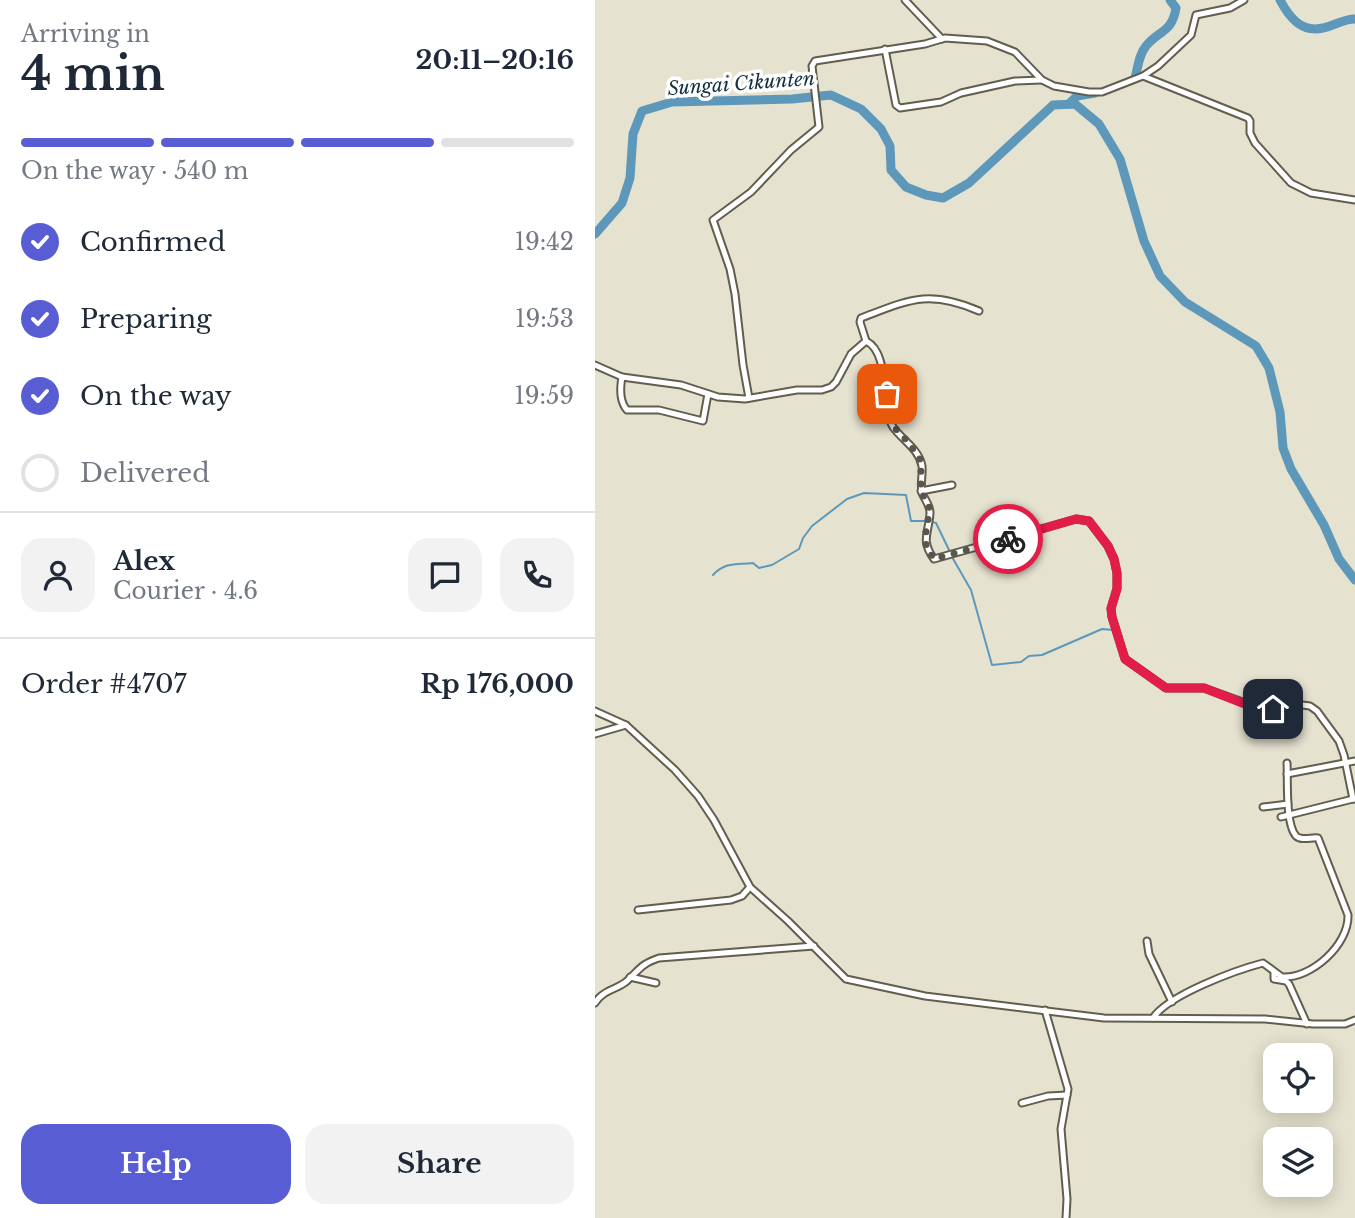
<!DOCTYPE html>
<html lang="en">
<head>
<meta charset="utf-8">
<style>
  body { margin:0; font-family:"Libre Baskerville",serif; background:#f2f2f3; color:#1f2937; height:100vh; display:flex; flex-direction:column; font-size:26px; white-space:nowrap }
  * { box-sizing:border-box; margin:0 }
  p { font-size:23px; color:#747a83 }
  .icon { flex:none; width:38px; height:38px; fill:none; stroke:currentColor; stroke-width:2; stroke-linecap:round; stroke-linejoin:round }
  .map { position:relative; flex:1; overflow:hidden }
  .side { display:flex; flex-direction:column; background:#fff; width:595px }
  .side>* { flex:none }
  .controls { position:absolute; left:668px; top:1043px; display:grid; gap:14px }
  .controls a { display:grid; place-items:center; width:70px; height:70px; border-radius:14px; background:#fff; box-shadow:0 4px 18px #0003; font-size:35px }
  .pin { position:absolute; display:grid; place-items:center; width:60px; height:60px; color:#fff; margin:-30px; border-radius:14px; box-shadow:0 4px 10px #0006 }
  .courier { position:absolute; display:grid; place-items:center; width:70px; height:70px; margin:-35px; border:5px solid #e11d48; border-radius:50%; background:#fff; color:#222; box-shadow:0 2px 9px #0007 }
  .overview em { font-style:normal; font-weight:700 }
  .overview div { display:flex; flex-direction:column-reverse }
  .overview { display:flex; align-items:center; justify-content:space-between; height:119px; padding:0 21px }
  h1 { font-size:46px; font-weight:700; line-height:52px }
  .bar { display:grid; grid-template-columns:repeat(4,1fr); gap:10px 7px; align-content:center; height:84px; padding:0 21px }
  .bar i { height:9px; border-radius:5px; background:#e0e1e3 }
  .bar .active { background:#585dd4 }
  .bar p { grid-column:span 4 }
  .line { display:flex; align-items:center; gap:18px; padding:0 21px; border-top:2px solid #e0e1e3 }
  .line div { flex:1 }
  .round { display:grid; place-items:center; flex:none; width:74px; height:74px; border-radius:21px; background:#f2f2f3 }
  ol { padding:0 21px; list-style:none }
  li { display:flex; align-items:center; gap:21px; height:77px }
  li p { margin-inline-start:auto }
  li .icon { padding:7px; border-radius:50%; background:#585dd4; color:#fff; stroke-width:4 }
  li:last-child { color:#747a83 }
  li i { width:38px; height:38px; border:4px solid #e0e1e3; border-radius:50% }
  .button { display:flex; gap:14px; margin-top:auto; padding:14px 21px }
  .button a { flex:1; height:80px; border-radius:21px; background:#585dd4; color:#fff; font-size:28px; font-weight:700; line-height:80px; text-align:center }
  .button a+a { background:#f2f2f3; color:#1f2937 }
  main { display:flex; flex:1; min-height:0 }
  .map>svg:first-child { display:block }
</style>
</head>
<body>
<main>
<section class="side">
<div class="overview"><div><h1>4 min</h1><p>Arriving in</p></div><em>20:11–20:16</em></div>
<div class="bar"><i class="active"></i><i class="active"></i><i class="active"></i><i></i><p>On the way · 540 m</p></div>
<ol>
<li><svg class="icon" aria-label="check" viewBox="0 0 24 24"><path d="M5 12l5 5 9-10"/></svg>Confirmed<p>19:42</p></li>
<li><svg class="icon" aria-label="check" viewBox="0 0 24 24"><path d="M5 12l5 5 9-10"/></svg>Preparing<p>19:53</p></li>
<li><svg class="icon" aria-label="check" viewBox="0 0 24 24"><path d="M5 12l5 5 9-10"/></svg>On the way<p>19:59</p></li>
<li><i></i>Delivered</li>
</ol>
<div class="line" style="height:126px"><a class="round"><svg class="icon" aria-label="person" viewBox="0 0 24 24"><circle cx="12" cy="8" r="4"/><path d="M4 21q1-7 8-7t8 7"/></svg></a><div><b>Alex</b><p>Courier · 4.6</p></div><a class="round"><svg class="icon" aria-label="chat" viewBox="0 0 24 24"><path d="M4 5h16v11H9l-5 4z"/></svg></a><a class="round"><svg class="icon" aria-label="phone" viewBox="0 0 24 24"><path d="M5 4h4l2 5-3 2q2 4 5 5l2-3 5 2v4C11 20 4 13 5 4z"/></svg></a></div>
<div class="line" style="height:91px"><div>Order #4707</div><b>Rp 176,000</b></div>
<div class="button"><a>Help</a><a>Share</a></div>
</section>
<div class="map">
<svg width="760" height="1218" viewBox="0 0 760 1218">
  <rect width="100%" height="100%" fill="#e6e2d0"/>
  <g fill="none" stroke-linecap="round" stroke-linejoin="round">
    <g stroke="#5d98bb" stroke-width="2">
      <path d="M 337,522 L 341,523 L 355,552"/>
      <path d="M 357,557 L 376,590 L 397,665 L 426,662 L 434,656 L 447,655 L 507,629 L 518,630 L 525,651"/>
      <path d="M 118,575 C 131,561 143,565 158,563 L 164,568 L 177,565 L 204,549 L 208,538 L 217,526 L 252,499 L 269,493 L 311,495 L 316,521 L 332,521"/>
      <path d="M 536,660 L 554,673"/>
    </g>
    <g stroke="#5d98bb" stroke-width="9">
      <path d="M 685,0 C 694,17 706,33 728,28 C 739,26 748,19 760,19"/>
      <path d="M 540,78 C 543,67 544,54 551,46 C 564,30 577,33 581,8 L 575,0"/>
      <path d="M 474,104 L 482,96 L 500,93"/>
      <path d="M 0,234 L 27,203 L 35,178 L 38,134 L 47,111 L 77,102 L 197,99 L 236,95 L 266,109 L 286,129 L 295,146 L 296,170 L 311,187 L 331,195 L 348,198 L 374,183 L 458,105 L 480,104 L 504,124 L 525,159 L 549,241 L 565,276 L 590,302 L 661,346 L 674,368 L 685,412 L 688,448 L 696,469 L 729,525 L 744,559 L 760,580"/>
    </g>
    <g stroke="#615e4e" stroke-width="9">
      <g id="minor">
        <path d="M 310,0 L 347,39"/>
        <path d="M 290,49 L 301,105 L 305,108 L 346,102 L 366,93 L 420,81 L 446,80"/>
        <path d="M 548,76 L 653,118 L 655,121 L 655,133 L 660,143 L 696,183 L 716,193 L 760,200"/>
        <path d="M 271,341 L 265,322 L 266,318 C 314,300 333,289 384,311"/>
        <path d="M 0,365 L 27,377 L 86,385 L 123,397 L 150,399 L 202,390 L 227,390 L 236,387 L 241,382 L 256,354 L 271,341 C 296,353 285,407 298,427 C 307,440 324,449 327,466 C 328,474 325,484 327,493 C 330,500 335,505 335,513 C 334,533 325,540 339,559 L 481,519 L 494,521 L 513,546 L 519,559 L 522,573 L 522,588 L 516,609 L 517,617 L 530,659 L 571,688 L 609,688 L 667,709 L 678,709 L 692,703 L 715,706 L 722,711 L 744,741 L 749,755 L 758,799 L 760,799"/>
        <path d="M 27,377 C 25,388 24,401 32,410 L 64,410 L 108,421 L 113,394"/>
        <path d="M 154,398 L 148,365 L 140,294 L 135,269 L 118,220 L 156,192 L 196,150 L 224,127 L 217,66 L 220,61 L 330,44 L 350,38 L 392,41 L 420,52 L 447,80 L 459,86 L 494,92 L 507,92 L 548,76 L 563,66 L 596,35 L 601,15 L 635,8 L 649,0"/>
        <path d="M 326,491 L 357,485"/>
        <path d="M 0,711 L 31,725 L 80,770 L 103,796 L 119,820 L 155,887 L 193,921 L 251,979 L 330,996 L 509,1018 L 670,1019 L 718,1024 L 750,1024 L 760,1020"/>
        <path d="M 0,734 L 31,725"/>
        <path d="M 692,774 L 760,761"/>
        <path d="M 668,807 L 693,804"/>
        <path d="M 686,817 L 758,799"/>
        <path d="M 43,910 L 136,900 L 147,896 L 155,887"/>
        <path d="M 552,941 L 554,954 L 577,1002"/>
        <path d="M 679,973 L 679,979 L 691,981 L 694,984 L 712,1024"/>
        <path d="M 35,977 L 61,983"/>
        <path d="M 0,1003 C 8,990 21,990 32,981 C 45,969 46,964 64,958 L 219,946"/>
        <path d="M 450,1010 L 473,1089 L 466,1129 L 472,1199 L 471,1218"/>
        <path d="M 558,1018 C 573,995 641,970 668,963 L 687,977 C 716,979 754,945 753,915 L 723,838 C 717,837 706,841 701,836 C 690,824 693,778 692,763"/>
        <path d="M 427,1103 L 453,1096 L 472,1095"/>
      </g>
    </g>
    <use href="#minor" stroke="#fff" stroke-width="5"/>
  </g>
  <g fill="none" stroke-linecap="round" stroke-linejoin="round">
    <path stroke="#59574d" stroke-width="7" stroke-dasharray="0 12.6" d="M 292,394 L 294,417 L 298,426 L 314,443 L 326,461 L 326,491 L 335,509 L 331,531 L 331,547 L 339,559 L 413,539"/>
    <path stroke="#e11d48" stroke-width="9" d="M 413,539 L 481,519 L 494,521 L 513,546 L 519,559 L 522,573 L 522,589 L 516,608 L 517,617 L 530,659 L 571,688 L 609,688 L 655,706 L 678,709"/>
  </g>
  <g text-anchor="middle" stroke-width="7" stroke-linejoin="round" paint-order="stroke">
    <g font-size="19" font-style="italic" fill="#14303f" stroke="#fff">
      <text transform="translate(146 83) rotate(-4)" y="7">Sungai Cikunten</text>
    </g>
  </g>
</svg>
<div class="controls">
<a><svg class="icon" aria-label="locate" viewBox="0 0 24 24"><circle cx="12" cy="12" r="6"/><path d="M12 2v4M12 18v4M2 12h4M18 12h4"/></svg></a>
<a><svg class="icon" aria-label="layers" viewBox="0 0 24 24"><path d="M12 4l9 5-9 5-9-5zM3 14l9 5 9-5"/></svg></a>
</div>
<div class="pin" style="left:292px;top:394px;background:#ea580c"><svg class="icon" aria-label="bag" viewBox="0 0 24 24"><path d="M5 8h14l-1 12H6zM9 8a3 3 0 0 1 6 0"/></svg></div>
<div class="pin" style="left:678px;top:709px;background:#1f2937"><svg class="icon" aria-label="home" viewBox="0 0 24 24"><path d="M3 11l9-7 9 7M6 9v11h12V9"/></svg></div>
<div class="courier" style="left:413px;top:539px"><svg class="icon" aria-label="bike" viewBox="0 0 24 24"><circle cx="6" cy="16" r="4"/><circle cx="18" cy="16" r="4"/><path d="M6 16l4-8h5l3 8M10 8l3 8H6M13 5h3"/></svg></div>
</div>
</main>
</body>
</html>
